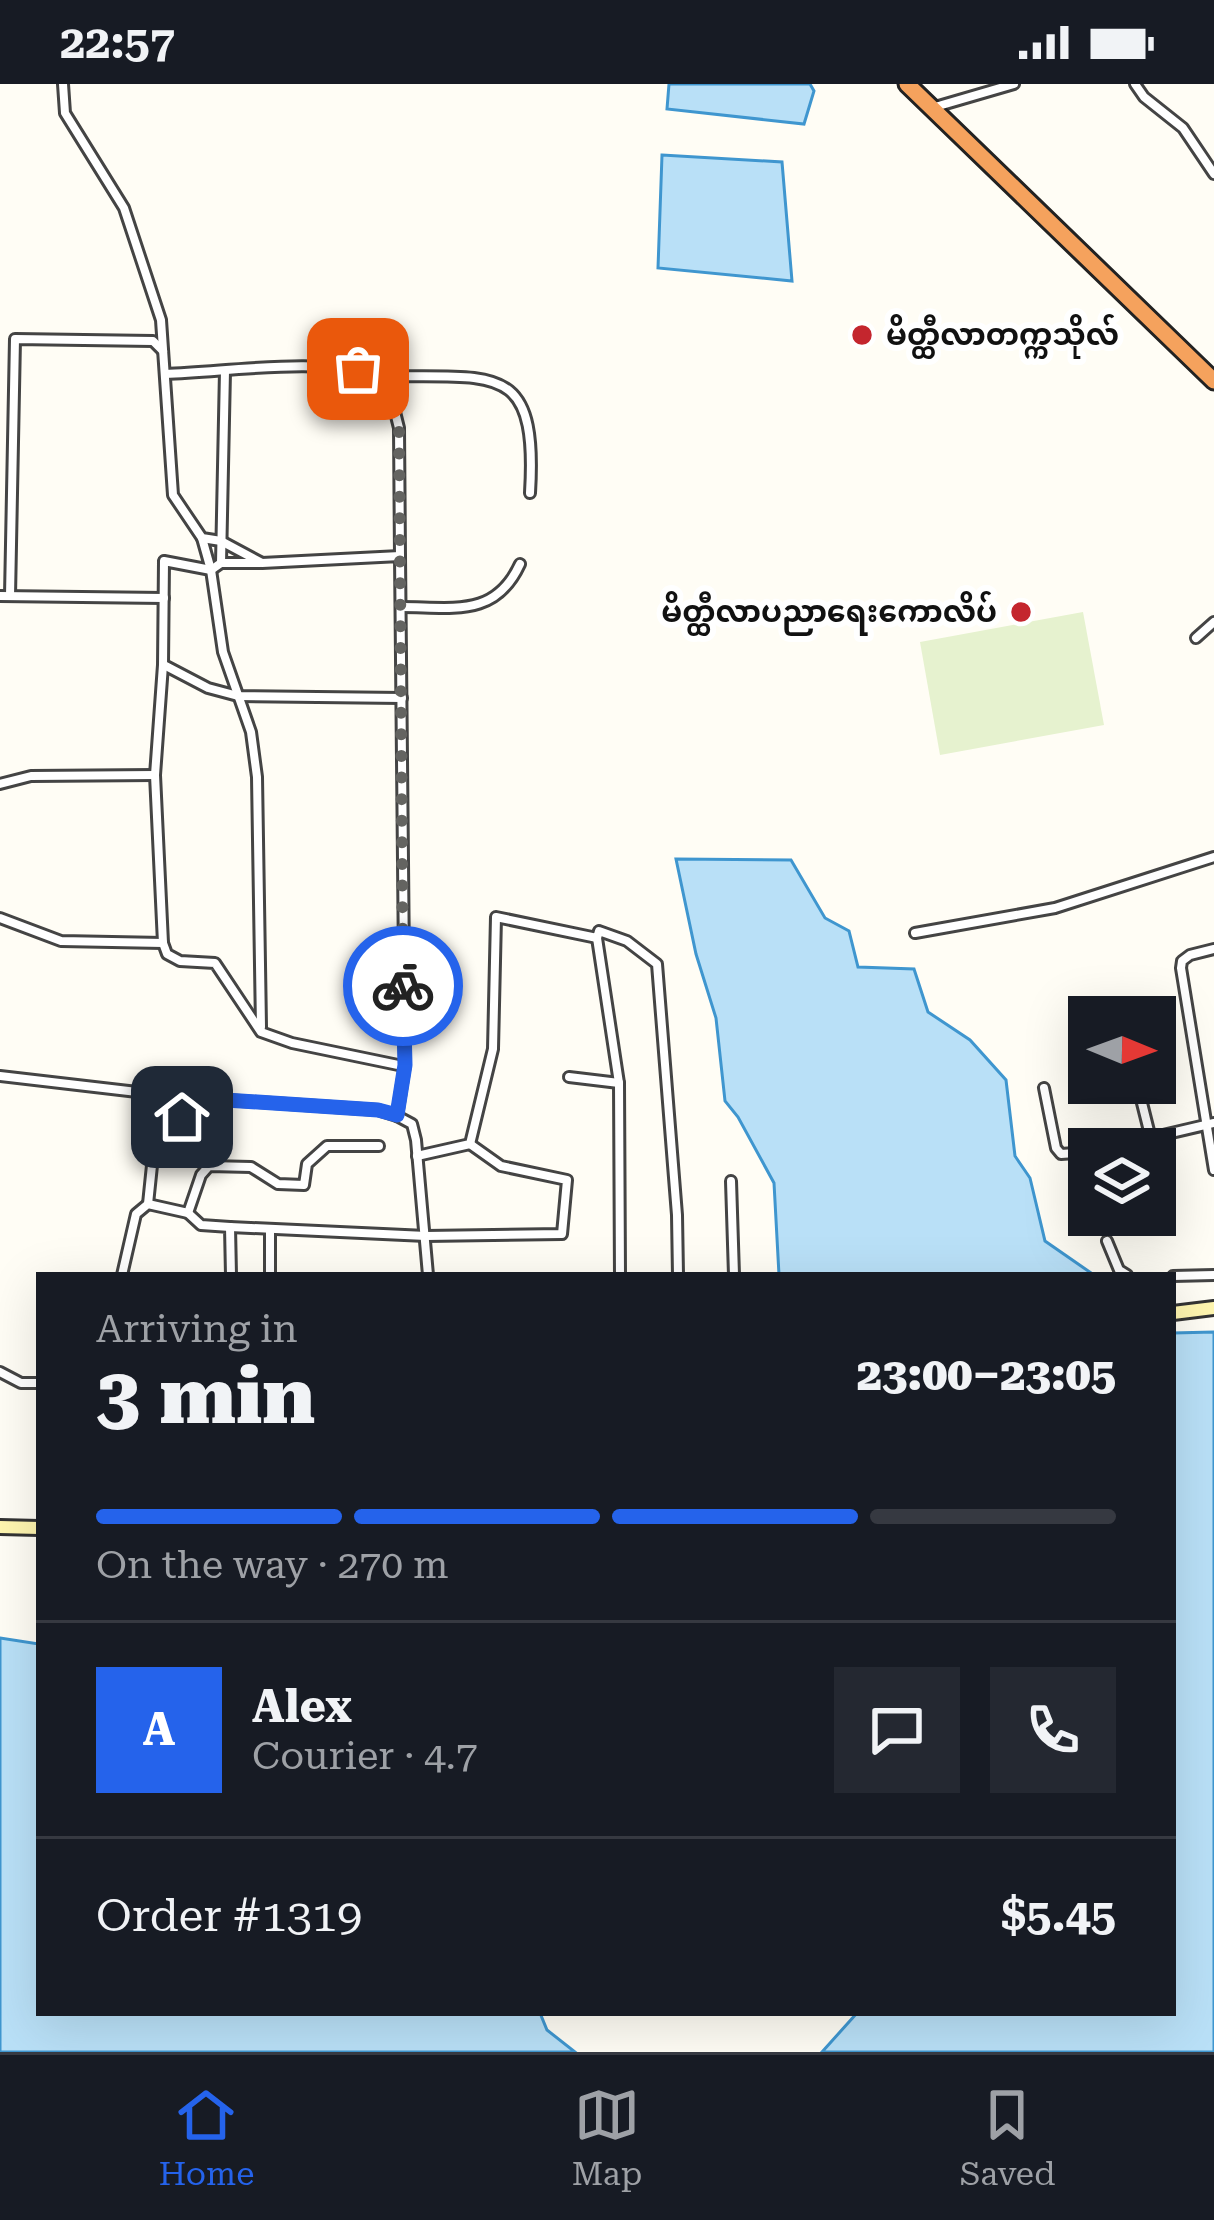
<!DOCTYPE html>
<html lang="en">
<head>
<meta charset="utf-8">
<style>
  body { margin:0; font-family:"Roboto Serif","Noto Sans Myanmar",serif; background:#242831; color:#f1f3f6; height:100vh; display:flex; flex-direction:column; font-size:45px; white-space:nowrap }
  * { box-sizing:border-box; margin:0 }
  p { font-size:39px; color:#9ea1a6 }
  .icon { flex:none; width:66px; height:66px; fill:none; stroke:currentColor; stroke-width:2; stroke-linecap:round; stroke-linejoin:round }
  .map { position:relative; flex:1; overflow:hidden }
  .side { position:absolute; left:36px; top:1188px; width:1140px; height:744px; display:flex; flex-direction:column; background:#171b24; border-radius:0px; box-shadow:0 12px 48px #0002 }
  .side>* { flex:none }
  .needle { width:78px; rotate:91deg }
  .fabs { position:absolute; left:1068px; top:912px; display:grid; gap:24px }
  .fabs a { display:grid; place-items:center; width:108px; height:108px; border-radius:0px; background:#171b24; box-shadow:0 12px 48px #0002; font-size:60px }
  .pin { position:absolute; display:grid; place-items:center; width:102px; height:102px; color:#fff; margin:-51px; border-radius:24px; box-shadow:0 6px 18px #0006 }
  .courier { position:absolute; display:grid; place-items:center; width:120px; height:120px; margin:-60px; border:9px solid #2563eb; border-radius:50%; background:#fff; color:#222; box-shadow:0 3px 15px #0007 }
  .overview em { font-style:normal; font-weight:800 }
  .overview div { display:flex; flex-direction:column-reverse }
  .overview { display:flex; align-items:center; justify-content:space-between; height:204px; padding:0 60px }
  h1 { font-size:78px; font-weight:800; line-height:90px }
  .bar { display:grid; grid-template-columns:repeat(4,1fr); gap:18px 12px; align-content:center; height:144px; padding:0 60px }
  .bar i { height:15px; border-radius:9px; background:#363941 }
  .bar .selected { background:#2563eb }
  .bar p { grid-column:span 4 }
  .line { display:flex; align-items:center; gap:30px; padding:0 60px; border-top:3px solid #363941 }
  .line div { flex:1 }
  .round { display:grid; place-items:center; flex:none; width:126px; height:126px; border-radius:0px; background:#242831 }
  .status { display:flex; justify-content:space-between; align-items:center; height:84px; padding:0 60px; background:#171b24; direction:ltr }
  .status svg { height:33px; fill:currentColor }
  .dock { display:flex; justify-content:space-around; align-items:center; height:168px; border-top:3px solid #363941; background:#171b24; font-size:33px; color:#9ea1a6 }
  .dock a { display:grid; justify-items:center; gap:6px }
  .dock .selected { color:#2563eb }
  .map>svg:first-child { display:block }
</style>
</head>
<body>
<div class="status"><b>22:57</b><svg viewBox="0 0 49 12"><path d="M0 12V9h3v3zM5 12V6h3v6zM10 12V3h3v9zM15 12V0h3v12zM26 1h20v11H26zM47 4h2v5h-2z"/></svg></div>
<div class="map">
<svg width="1214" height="1968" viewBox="0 0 1214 1968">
  <rect width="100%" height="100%" fill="#fffdf5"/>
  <path fill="#e6f2cf" d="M 1083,528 L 1104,641 L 940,671 L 920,558 Z"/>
  <g fill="#b9e0f7" stroke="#3f96cf" stroke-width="3">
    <path d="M 669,0 L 810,0 L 814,7 L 804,40 L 667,25 Z"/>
    <path d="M 662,71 L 782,78 L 792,197 L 658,184 Z"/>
    <path d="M 676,775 L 791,776 L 825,834 L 849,847 L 858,883 L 914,885 L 928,928 L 970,956 L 1006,996 L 1015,1072 L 1030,1094 L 1045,1157 L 1094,1191 L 779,1191 L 774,1099 L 738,1033 L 725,1017 L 716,934 L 696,870 Z"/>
    <path d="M 1214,1248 L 1214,1968 L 822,1968 L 857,1929 L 1173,1929 L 1173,1249 Z"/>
    <path d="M 0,1554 L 39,1560 L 39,1929 L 540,1929 L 547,1946 L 575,1968 L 0,1968 Z"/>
  </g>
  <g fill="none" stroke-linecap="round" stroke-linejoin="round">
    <g stroke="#444" stroke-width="14">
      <g id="street">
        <path d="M 63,0 L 65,29 L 124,124 L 161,236 L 173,411 L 202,454 L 221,457 L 262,479 L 400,472 L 405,981 L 397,1032 L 412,1040 L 416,1056 L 428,1191"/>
        <path d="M 1135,0 L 1144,13 L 1183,44 L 1214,90"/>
        <path d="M 935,23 L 1014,0"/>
        <path d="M 165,290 C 238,287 315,273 386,292"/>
        <path d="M 202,454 L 211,486 L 223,568 L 251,648 L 257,693 L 261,943"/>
        <path d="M 400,472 L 399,344 L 386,292 C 495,294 538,277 530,409"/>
        <path d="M 221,479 L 225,287"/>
        <path d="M 260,479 L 221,479 L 211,486 L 164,477 L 163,581 L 155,691 L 163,859 L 167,870 L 180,877 L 215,879 L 261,948 L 292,959 L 403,982"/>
        <path d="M 0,512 L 164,514"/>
        <path d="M 10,512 L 15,255 L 153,257 L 163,267"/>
        <path d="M 401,523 C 453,523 495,534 520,480"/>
        <path d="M 1196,554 L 1214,538"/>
        <path d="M 164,581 L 208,604 L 238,612 L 402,614"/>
        <path d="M 0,700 L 31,692 L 155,691"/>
        <path d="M 0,834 L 61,857 L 163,859"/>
        <path d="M 915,849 L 1055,824 L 1214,773"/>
        <path d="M 597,854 L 619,999 L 620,1191"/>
        <path d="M 1214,865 L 1190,871 L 1182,877 L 1181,884 L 1214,1086"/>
        <path d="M 1127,929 L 1128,933"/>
        <path d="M 0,992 L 180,1013 L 378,1026 L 397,1032"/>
        <path d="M 569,993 L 619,999"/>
        <path d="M 1137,999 L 1151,1055"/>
        <path d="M 1044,1004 L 1056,1064 L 1061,1070 L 1089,1068"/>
        <path d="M 1103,1065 L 1214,1039"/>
        <path d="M 417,1072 L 470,1060 L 493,965 L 496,833 L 597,854 L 599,847 L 627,857 L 657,880 L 677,1131 L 678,1191"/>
        <path d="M 731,1097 L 734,1191"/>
        <path d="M 148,1120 L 157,1033 L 182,1033 L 180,1013"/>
        <path d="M 188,1129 L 201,1141 L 230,1143 L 231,1191"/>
        <path d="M 230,1143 L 426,1152 L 562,1150 L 567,1096 L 501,1082 L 470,1060"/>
        <path d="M 1107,1157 L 1119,1186 L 1127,1191"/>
        <path d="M 122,1191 L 136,1130 L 148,1120 L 188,1129 L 201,1091 L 209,1082 L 251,1083 L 278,1100 L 304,1101 L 307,1080 L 327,1062 L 379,1062"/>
        <path d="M 270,1191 L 270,1145"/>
        <path d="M 1173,1192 L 1214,1191"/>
        <path d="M 0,1288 L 21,1299 L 39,1299"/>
      </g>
    </g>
    <g stroke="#333" stroke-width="18">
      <g id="secondary">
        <path d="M 1173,1229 L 1214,1224"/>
        <path d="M 0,1443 L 39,1444"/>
      </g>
    </g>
    <g stroke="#222" stroke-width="21">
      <path id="highway" d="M 907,0 L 1214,297"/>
    </g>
    <use href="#street" stroke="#fff" stroke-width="8"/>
    <use href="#secondary" stroke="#fff6b0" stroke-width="12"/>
    <use href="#highway" stroke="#f5a25d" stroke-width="15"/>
  </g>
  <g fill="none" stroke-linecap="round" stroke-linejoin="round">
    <path stroke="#646461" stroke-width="12" stroke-dasharray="0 21.6" d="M 358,285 L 386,292 L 399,344 L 403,902"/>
    <path stroke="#2563eb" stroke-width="15" d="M 182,1033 L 180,1013 L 378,1026 L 397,1031 L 405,981 L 403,902"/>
  </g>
  <g fill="#c4262e" stroke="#fff" stroke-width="4.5">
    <circle cx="862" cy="251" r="12"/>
    <circle cx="1021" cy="528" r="12"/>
  </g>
  <g text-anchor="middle" stroke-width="12" stroke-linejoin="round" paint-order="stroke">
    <g font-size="30" font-weight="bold" fill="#111" stroke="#fff" text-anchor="start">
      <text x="886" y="261">မိတ္ထီလာတက္ကသိုလ်</text>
      <text x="997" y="538" text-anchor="end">မိတ္ထီလာပညာရေးကောလိပ်</text>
    </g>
  </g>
</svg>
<div class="fabs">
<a><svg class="needle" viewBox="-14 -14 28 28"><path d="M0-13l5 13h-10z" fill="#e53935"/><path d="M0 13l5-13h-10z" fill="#9ea1a6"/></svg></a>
<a><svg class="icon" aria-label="layers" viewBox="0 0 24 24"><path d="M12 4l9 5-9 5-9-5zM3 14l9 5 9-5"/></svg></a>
</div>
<div class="pin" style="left:358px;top:285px;background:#ea580c"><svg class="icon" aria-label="bag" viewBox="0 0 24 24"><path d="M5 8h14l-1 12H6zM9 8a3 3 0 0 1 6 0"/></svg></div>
<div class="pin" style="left:182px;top:1033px;background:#1f2937"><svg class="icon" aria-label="home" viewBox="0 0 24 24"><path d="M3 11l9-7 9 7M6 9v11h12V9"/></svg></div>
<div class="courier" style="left:403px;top:902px"><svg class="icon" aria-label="bike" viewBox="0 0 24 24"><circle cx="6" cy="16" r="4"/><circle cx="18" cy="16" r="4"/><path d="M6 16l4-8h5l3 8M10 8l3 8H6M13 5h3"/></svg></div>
<section class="side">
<div class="overview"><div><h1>3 min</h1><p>Arriving in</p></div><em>23:00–23:05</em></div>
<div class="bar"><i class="selected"></i><i class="selected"></i><i class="selected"></i><i></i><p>On the way · 270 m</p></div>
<div class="line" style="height:216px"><b class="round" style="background:#2563eb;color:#fff">A</b><div><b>Alex</b><p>Courier · 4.7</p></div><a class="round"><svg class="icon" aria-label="chat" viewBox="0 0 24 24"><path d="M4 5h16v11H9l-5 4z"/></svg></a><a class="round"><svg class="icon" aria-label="phone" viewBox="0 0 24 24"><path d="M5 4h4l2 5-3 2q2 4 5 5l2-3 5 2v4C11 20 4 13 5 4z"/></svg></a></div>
<div class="line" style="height:156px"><div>Order #1319</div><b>$5.45</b></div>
</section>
</div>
<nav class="dock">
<a class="selected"><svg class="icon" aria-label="home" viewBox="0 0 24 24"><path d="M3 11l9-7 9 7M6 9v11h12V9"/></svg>Home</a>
<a><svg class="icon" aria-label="map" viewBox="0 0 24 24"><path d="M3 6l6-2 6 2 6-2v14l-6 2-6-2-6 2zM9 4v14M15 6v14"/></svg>Map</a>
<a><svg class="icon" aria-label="saved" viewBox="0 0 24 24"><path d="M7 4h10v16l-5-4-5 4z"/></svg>Saved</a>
</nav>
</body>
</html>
